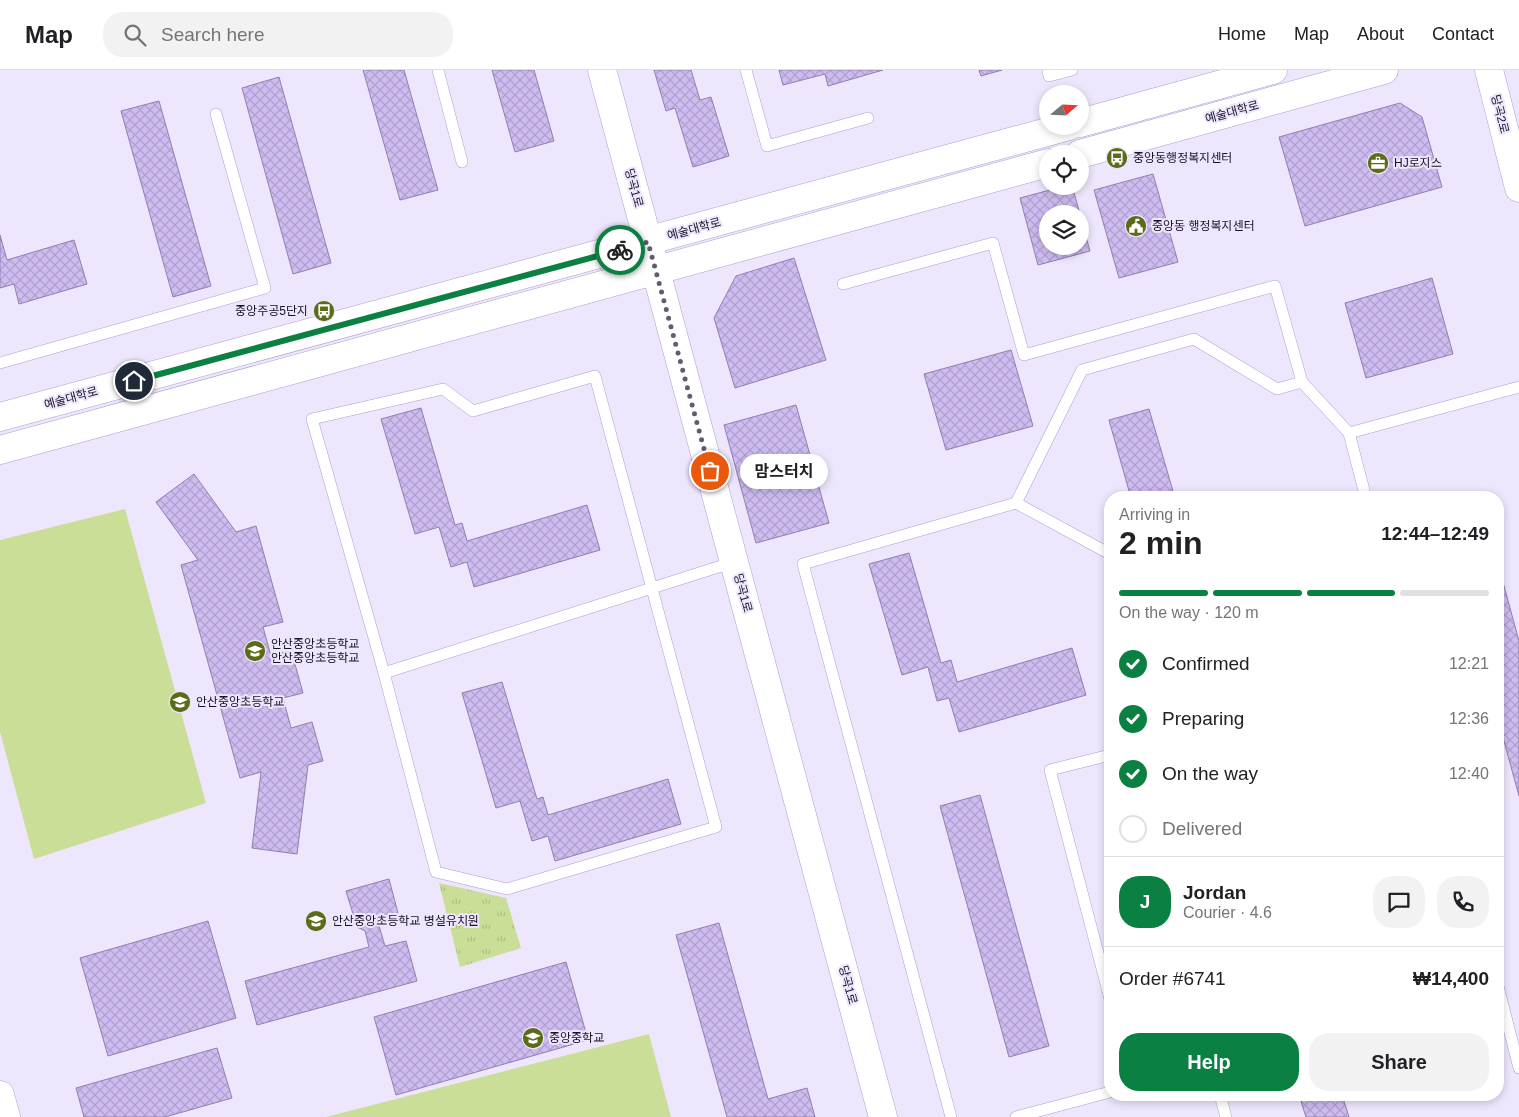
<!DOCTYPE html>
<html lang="en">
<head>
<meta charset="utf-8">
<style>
  body { margin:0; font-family:Helvetica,"Noto Sans KR",sans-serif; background:#f2f2f2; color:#202124; height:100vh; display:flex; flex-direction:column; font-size:19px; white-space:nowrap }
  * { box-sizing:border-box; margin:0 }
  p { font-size:16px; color:#757577 }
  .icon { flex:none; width:28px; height:28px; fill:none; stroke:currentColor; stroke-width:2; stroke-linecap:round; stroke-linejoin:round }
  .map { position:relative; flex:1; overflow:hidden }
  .sheet { position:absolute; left:1104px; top:421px; width:400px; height:610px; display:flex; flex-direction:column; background:#fff; border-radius:20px; box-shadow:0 2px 8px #0003 }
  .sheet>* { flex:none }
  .needle { width:32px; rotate:71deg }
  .buttons { position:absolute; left:1039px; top:15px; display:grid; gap:10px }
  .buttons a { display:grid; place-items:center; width:50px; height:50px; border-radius:50%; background:#fff; box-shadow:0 2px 8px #0003; font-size:25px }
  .pin { position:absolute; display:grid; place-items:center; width:42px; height:42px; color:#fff; margin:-21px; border:2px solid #fff; border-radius:50%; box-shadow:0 1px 5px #0007 }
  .courier { position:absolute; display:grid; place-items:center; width:50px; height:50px; margin:-25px; border:4px solid #0b8043; border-radius:50%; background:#fff; color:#222; box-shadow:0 1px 6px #0007 }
  .bubble { position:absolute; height:35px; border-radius:18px; background:#fff; box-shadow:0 2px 8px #0003; font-size:16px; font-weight:700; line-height:35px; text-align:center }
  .summary em { font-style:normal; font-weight:700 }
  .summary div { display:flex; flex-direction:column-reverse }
  .summary { display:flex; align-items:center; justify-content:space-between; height:85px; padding:0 15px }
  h1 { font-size:32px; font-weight:700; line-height:38px }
  .bar { display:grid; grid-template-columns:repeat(4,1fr); gap:8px 5px; align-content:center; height:60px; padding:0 15px }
  .bar i { height:6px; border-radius:4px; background:#e0e0e0 }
  .bar .current { background:#0b8043 }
  .bar p { grid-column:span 4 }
  .line { display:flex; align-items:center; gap:12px; padding:0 15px; border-top:1px solid #e0e0e0 }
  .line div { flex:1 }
  .round { display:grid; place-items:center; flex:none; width:52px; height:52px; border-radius:20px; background:#f2f2f2 }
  ol { padding:0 15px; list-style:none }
  li { display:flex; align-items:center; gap:15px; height:55px }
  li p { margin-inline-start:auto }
  li .icon { padding:5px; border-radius:50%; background:#0b8043; color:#fff; stroke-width:4 }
  li:last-child { color:#757577 }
  li i { width:28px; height:28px; border:2px solid #e0e0e0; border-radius:50% }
  .cta { display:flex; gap:10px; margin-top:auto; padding:10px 15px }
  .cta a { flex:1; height:58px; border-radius:20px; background:#0b8043; color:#fff; font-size:20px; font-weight:700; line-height:58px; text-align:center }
  .cta a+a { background:#f2f2f2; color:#202124 }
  header { display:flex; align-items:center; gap:30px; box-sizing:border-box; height:70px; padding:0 25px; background:#fff; border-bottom:1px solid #e0e0e0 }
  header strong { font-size:24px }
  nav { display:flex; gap:28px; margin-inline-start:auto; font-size:18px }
  .search { width:350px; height:45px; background:#f2f2f2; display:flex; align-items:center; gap:12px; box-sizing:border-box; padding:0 18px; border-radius:20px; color:#757577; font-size:19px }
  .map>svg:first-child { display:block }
</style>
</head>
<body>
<header>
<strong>Map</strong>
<div class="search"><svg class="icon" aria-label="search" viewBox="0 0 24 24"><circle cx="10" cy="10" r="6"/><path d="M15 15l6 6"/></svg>Search here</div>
<nav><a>Home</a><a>Map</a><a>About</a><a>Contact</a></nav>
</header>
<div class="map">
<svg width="1519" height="1047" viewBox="0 0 1519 1047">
  <defs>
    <pattern id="grass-tufts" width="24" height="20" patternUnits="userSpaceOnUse" patternTransform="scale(1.25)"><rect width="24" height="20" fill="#cbde98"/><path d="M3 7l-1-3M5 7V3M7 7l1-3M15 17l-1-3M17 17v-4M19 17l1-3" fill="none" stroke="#aebd83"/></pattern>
    <pattern id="building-cross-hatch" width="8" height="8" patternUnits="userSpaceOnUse" patternTransform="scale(1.25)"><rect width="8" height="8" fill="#cebbf0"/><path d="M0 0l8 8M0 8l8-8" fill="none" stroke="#b0a0ce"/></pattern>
  </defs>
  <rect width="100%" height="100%" fill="#ede6fc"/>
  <path fill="url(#grass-tufts)" d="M 439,813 L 506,828 L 521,878 L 460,897 Z"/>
  <g fill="#cbde98">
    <path d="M 125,439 L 206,733 L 34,789 L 0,662 L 0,470 Z"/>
    <path d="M 649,964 L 671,1047 L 326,1047 Z"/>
  </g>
  <g fill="url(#building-cross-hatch)" stroke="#907eb0">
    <path d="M 363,0 L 404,0 L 438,120 L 400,130 Z"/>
    <path d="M 492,0 L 534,0 L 554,71 L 515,82 Z"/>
    <path d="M 654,0 L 691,0 L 700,30 L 711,27 L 729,86 L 693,97 L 675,38 L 666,41 Z"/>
    <path d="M 779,0 L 883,0 L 828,16 L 825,4 L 783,15 Z"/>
    <path d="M 979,0 L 1002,0 L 981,6 Z"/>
    <path d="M 279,7 L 331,193 L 293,204 L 242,18 Z"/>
    <path d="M 159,31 L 211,216 L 173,227 L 121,41 Z"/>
    <path d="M 1400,33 L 1422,47 L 1442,117 L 1305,156 L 1279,67 Z"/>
    <path d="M 1153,104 L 1178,192 L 1119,208 L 1094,120 Z"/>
    <path d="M 1065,116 L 1072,116 L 1080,144 L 1048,144 L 1048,176 L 1080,176 L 1080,145 L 1090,181 L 1038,195 L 1020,128 Z"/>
    <path d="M 0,165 L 7,190 L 74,170 L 87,214 L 19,234 L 14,214 L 0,218 Z"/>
    <path d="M 794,188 L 826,290 L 735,318 L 714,248 L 736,206 Z"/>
    <path d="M 1432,208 L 1453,284 L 1366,308 L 1345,233 Z"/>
    <path d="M 1011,280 L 1033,356 L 946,380 L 924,304 Z"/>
    <path d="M 796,335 L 829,453 L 756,473 L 724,355 Z"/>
    <path d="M 421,338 L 455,455 L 462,453 L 467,471 L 587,435 L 600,480 L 474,517 L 467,492 L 451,497 L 439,457 L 415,464 L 381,349 Z"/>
    <path d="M 1149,339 L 1175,428 L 1131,428 L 1109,350 Z"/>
    <path d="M 194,404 L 236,462 L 256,456 L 283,552 L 263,557 L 271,586 L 291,580 L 303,623 L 283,628 L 291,658 L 312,652 L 323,691 L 308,695 L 297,784 L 252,778 L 261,702 L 240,708 L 181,495 L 198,490 L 156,432 Z"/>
    <path d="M 909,483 L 941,593 L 951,590 L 957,612 L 1072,578 L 1086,625 L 959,662 L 949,628 L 937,631 L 928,597 L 902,605 L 869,494 Z"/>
    <path d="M 1498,494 L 1519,571 L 1519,726 L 1498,649 Z"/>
    <path d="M 502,612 L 537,729 L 543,727 L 548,745 L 668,709 L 681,754 L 555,791 L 548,766 L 532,771 L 520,731 L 496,738 L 462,623 Z"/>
    <path d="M 980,725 L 1049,976 L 1009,987 L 940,736 Z"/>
    <path d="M 389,809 L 398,843 L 377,849 L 385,876 L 406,871 L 417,911 L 257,955 L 245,911 L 369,877 L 365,861 L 357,857 L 346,821 Z"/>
    <path d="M 208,851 L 236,948 L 108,986 L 80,888 Z"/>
    <path d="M 719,853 L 768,1029 L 807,1018 L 815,1047 L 727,1047 L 676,865 Z"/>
    <path d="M 566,892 L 588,970 L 396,1025 L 374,947 Z"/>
    <path d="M 217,978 L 232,1028 L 165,1047 L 84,1047 L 76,1018 Z"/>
    <path d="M 1299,1025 L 1342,1025 L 1349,1047 L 1306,1047 Z"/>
  </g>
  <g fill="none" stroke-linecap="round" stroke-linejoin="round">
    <g stroke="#af9dd0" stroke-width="12">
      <g id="lane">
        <path d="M 438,0 L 462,92"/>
        <path d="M 746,0 L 767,76 L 868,48"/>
        <path d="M 1048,0 L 1049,6 L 1072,0"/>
        <path d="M 843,214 L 993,173 L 1024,285 L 1275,216 L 1302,312 L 1349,363"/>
        <path d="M 0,293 L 265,218 L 216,44"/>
        <path d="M 1366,428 L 1349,363 L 1519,317"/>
        <path d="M 1016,433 L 1082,300 L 1194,269 L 1277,319 L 1302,312"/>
        <path d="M 384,603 L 312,349 L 443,319 L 473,341 L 595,306 L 716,757 L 507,819 L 436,802 L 384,603 L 734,492"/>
        <path d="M 1110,685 L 1050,700 L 1110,929"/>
        <path d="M 1498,916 L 1519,998"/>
        <path d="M 1220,1025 L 1226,1047"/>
        <path d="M 951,1047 L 803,494 L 1016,433 L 1110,484"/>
        <path d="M 1016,1047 L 1110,1022"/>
      </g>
    </g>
    <g stroke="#af9dd0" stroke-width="29">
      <g id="secondary">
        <path d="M 602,0 L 883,1047"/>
        <path d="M 1489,0 L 1519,118"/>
        <path d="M 1080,53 L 1273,0"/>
        <path d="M 1080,84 L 1384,0"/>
        <path d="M 0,347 L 1069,56"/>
        <path d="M 0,380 L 1048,93"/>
        <path d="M 0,1025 L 6,1047"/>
      </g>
    </g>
    <use href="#lane" stroke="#fff" stroke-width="11"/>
    <use href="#secondary" stroke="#fff" stroke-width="28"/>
  </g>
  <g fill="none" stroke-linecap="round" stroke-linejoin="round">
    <path stroke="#635c70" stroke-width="5" stroke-dasharray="0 9" d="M 620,180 L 648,172 L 710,401"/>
    <path stroke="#0b8043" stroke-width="6" d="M 134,311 L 620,180"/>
  </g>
  <defs>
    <g id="bus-disc" transform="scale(1.125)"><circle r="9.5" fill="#5a6c18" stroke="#ede6fc"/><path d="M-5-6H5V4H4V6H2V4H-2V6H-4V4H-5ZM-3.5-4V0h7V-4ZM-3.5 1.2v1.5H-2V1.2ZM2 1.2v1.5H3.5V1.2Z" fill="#fff"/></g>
    <g id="office-disc" transform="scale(1.125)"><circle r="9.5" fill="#5a6c18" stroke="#ede6fc"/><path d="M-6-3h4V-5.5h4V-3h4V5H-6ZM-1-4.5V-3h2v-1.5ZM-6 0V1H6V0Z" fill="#fff"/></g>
    <g id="civic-disc" transform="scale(1.125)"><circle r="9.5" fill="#5a6c18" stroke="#ede6fc"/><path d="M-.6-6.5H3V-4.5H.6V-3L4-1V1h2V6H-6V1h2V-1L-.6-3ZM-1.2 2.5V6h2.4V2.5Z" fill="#fff"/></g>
    <g id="school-disc" transform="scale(1.125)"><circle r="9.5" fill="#5a6c18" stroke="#ede6fc"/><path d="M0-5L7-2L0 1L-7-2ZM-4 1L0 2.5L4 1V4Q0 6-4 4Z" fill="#fff"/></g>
  </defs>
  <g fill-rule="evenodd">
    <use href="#bus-disc" x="1117" y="88"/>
    <use href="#office-disc" x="1378" y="93"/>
    <use href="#civic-disc" x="1136" y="156"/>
    <use href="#bus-disc" x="324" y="241"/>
    <use href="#school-disc" x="255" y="581"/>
    <use href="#school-disc" x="180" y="632"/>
    <use href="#school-disc" x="316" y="851"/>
    <use href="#school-disc" x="533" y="968"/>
  </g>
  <g text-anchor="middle" stroke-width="4" stroke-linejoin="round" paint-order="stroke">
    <g font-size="12" fill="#191225" stroke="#ede6fc">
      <text transform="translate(1232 42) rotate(-15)" y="4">예술대학로</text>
      <text transform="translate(1500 44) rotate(76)" y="4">당곡2로</text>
      <text transform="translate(634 118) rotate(75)" y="4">당곡1로</text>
      <text transform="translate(694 159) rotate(-15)" y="4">예술대학로</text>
      <text transform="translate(71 328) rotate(-15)" y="4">예술대학로</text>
      <text transform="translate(743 523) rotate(75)" y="4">당곡1로</text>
      <text transform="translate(848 915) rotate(75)" y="4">당곡1로</text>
    </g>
    <g font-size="12" fill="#191225" stroke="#ede6fc" text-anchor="start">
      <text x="1133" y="92">중앙동행정복지센터</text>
      <text x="1394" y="97">HJ로지스</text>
      <text x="1152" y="160">중앙동 행정복지센터</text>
      <text x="308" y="245" text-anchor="end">중앙주공5단지</text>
      <text x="271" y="578">안산중앙초등학교<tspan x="271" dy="14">안산중앙초등학교</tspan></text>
      <text x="196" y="636">안산중앙초등학교</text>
      <text x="332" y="855">안산중앙초등학교 병설유치원</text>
      <text x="549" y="972">중앙중학교</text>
    </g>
  </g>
</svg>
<div class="buttons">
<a><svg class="needle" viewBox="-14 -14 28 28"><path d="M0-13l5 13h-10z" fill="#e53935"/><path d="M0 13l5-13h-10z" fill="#757577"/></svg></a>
<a><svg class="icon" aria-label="locate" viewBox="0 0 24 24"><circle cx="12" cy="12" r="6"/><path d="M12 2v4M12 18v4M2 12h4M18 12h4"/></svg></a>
<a><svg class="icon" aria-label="layers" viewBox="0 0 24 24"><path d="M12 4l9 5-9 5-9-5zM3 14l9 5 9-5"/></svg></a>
</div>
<div class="pin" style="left:710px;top:401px;background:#ea580c"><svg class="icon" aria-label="bag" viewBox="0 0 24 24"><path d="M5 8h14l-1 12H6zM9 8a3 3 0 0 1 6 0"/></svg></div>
<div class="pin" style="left:134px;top:311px;background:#1f2937"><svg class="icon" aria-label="home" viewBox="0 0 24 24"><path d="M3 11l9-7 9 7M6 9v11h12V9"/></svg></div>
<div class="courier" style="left:620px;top:180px"><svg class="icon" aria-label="bike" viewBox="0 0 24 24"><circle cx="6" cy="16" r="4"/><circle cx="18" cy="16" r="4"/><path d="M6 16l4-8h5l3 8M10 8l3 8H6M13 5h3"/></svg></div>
<div class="bubble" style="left:740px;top:384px;width:88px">맘스터치</div>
<section class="sheet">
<div class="summary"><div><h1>2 min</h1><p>Arriving in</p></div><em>12:44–12:49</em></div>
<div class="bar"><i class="current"></i><i class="current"></i><i class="current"></i><i></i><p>On the way · 120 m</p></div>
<ol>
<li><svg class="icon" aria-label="check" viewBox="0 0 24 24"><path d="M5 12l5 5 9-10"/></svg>Confirmed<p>12:21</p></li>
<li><svg class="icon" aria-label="check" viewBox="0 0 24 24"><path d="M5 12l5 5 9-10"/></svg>Preparing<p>12:36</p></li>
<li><svg class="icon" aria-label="check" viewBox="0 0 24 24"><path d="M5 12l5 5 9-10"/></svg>On the way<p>12:40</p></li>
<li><i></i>Delivered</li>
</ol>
<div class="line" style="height:90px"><b class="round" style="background:#0b8043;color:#fff">J</b><div><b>Jordan</b><p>Courier · 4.6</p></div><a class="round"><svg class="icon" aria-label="chat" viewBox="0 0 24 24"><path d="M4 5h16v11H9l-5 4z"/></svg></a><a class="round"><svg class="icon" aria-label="phone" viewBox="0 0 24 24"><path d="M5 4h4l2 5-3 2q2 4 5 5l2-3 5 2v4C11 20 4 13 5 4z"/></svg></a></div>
<div class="line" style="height:65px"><div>Order #6741</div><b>₩14,400</b></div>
<div class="cta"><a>Help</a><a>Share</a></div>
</section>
</div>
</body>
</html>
